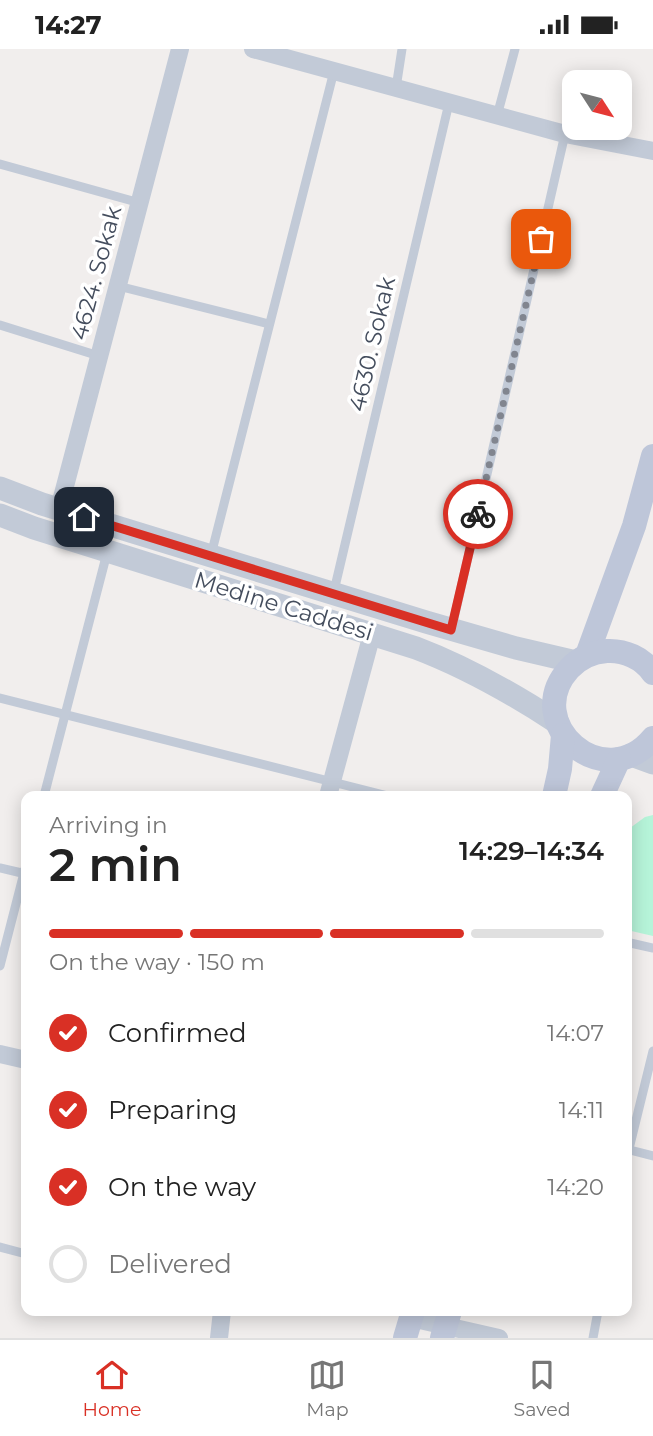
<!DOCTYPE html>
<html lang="en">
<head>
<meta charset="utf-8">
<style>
  body { margin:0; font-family:Montserrat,sans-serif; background:#f6f6f6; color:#222; height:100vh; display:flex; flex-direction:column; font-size:26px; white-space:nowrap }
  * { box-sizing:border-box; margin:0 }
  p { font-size:23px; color:#767676 }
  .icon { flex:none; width:38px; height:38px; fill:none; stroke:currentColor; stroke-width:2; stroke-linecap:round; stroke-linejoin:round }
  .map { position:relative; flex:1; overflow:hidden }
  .details { position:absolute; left:21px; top:742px; width:611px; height:525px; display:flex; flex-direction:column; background:#fff; border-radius:14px; box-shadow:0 4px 18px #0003 }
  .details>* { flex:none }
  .needle { width:46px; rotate:126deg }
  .fabs { position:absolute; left:562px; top:21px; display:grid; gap:14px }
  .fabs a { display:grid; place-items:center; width:70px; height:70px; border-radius:14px; background:#fff; box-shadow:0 4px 18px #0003; font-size:35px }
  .pin { position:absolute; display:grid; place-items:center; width:60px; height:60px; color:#fff; margin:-30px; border-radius:14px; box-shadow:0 4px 10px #0006 }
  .courier { position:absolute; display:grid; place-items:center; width:70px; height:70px; margin:-35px; border:5px solid #d93025; border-radius:50%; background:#fff; color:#222; box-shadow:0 2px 9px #0007 }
  .head em { font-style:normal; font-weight:600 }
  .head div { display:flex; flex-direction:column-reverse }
  .head { display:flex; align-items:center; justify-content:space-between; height:119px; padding:0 28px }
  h1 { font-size:46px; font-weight:600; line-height:52px }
  .bar { display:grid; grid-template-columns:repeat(4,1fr); gap:10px 7px; align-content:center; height:84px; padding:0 28px }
  .bar i { height:9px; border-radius:5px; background:#e0e0e0 }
  .bar .selected { background:#d93025 }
  .bar p { grid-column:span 4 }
  ol { padding:0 28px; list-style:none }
  li { display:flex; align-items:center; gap:21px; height:77px }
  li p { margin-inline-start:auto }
  li .icon { padding:7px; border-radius:50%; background:#d93025; color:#fff; stroke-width:4 }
  li:last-child { color:#767676 }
  li i { width:38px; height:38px; border:4px solid #e0e0e0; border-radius:50% }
  .status { display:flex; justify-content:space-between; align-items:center; height:49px; padding:0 35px; background:#fff; direction:ltr }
  .status svg { height:19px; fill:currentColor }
  .tabs { display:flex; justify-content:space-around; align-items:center; height:98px; border-top:2px solid #e0e0e0; background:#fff; font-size:19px; color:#767676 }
  .tabs a { display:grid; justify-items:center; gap:4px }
  .tabs .selected { color:#d93025 }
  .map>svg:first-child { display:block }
</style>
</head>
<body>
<div class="status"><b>14:27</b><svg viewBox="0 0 49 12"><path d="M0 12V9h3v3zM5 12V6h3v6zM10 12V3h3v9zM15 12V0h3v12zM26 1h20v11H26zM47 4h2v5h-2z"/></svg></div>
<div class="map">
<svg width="653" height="1289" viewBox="0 0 653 1289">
  <rect width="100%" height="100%" fill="#f1eeed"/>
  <path fill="#b6f4d9" d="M 653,766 L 653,887 L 627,881 L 626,782 L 645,768 Z"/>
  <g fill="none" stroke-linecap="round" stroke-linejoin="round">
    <g stroke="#c2cad7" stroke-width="9">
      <path d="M 396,39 L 402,0"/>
      <path d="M 497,67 L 515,0"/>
      <path d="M 0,115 L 140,154"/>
      <path d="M 118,237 L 269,275"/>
      <path d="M 0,276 L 99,307"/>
      <path d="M 211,506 L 334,22"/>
      <path d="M 334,542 L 449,54"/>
      <path d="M 452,578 L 565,85"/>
      <path d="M 0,649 L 388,747"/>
      <path d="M 44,747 L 107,504"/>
      <path d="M 0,819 L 26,825"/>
      <path d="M 626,893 L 653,899"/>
      <path d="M 0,917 L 26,816"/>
      <path d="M 626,1100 L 653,1107"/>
      <path d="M 626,1112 L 653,1002"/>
      <path d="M 0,1198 L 26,1205"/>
      <path d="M 593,1289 L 598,1262"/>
    </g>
    <g stroke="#c2cad7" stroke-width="18">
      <path d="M 253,0 L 565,85 L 653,102"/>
      <path d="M 59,460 L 180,0"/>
      <path d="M 328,747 L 372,585"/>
      <path d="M 0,1005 L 26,1011"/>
      <path d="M 411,1269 L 499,1289"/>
      <path d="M 219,1289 L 222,1262"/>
    </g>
    <g stroke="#c2cad7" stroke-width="23">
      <path d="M 0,439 L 42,455 L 426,573 L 516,599 L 576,613"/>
      <path d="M 0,466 L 34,479 L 416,599 C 466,618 512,644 558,674"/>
      <path d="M 631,706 L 653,714"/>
    </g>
    <g stroke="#bec6d9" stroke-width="24">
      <path d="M 587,606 L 634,477 L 653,407"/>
      <path d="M 653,624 C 643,609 624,601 607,602 C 592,603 579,609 569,620 C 520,674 604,748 653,689"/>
      <path d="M 554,747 L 560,720 L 563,686"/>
      <path d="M 602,747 L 619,710"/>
      <path d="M 405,1289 L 413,1262"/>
      <path d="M 442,1289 L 450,1262"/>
    </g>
  </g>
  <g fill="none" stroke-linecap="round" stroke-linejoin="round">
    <path stroke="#81858f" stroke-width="7" stroke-dasharray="0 12.6" d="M 478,465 L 541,190"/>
    <path stroke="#d93025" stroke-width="9" d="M 84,468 L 451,581 L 478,465"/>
  </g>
  <g text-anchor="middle" stroke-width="7" stroke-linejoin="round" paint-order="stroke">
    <g font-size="23" fill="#444d5d" stroke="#fff">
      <text transform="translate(96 224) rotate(-75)" y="8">4624. Sokak</text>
      <text transform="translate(372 295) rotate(-77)" y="8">4630. Sokak</text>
      <text transform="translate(284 557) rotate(17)" y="8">Medine Caddesi</text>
    </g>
  </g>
</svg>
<div class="fabs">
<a><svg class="needle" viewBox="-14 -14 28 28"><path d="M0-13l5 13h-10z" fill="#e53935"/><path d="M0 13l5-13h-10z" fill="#767676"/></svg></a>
</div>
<div class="pin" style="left:541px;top:190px;background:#ea580c"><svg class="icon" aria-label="bag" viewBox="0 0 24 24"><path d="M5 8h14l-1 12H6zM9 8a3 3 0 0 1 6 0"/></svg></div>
<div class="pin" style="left:84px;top:468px;background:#1f2937"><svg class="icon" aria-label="home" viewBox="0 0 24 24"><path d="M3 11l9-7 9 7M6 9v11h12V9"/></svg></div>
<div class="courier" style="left:478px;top:465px"><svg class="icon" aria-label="bike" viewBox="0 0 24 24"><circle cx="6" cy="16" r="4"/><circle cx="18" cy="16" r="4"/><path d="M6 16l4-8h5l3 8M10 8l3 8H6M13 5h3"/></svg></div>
<section class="details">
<div class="head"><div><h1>2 min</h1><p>Arriving in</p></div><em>14:29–14:34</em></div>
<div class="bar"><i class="selected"></i><i class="selected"></i><i class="selected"></i><i></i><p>On the way · 150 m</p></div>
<ol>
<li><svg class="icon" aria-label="check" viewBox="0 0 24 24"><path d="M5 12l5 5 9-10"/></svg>Confirmed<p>14:07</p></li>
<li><svg class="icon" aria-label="check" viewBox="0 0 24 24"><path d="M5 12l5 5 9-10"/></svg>Preparing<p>14:11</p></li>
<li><svg class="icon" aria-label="check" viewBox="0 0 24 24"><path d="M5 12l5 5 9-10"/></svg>On the way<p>14:20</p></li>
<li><i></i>Delivered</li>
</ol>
</section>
</div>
<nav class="tabs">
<a class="selected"><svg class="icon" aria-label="home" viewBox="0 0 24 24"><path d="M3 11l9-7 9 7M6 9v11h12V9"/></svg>Home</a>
<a><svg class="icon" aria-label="map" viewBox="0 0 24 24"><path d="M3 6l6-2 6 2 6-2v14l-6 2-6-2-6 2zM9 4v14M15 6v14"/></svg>Map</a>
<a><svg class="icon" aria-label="saved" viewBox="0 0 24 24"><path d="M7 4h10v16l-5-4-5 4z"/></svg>Saved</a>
</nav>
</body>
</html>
